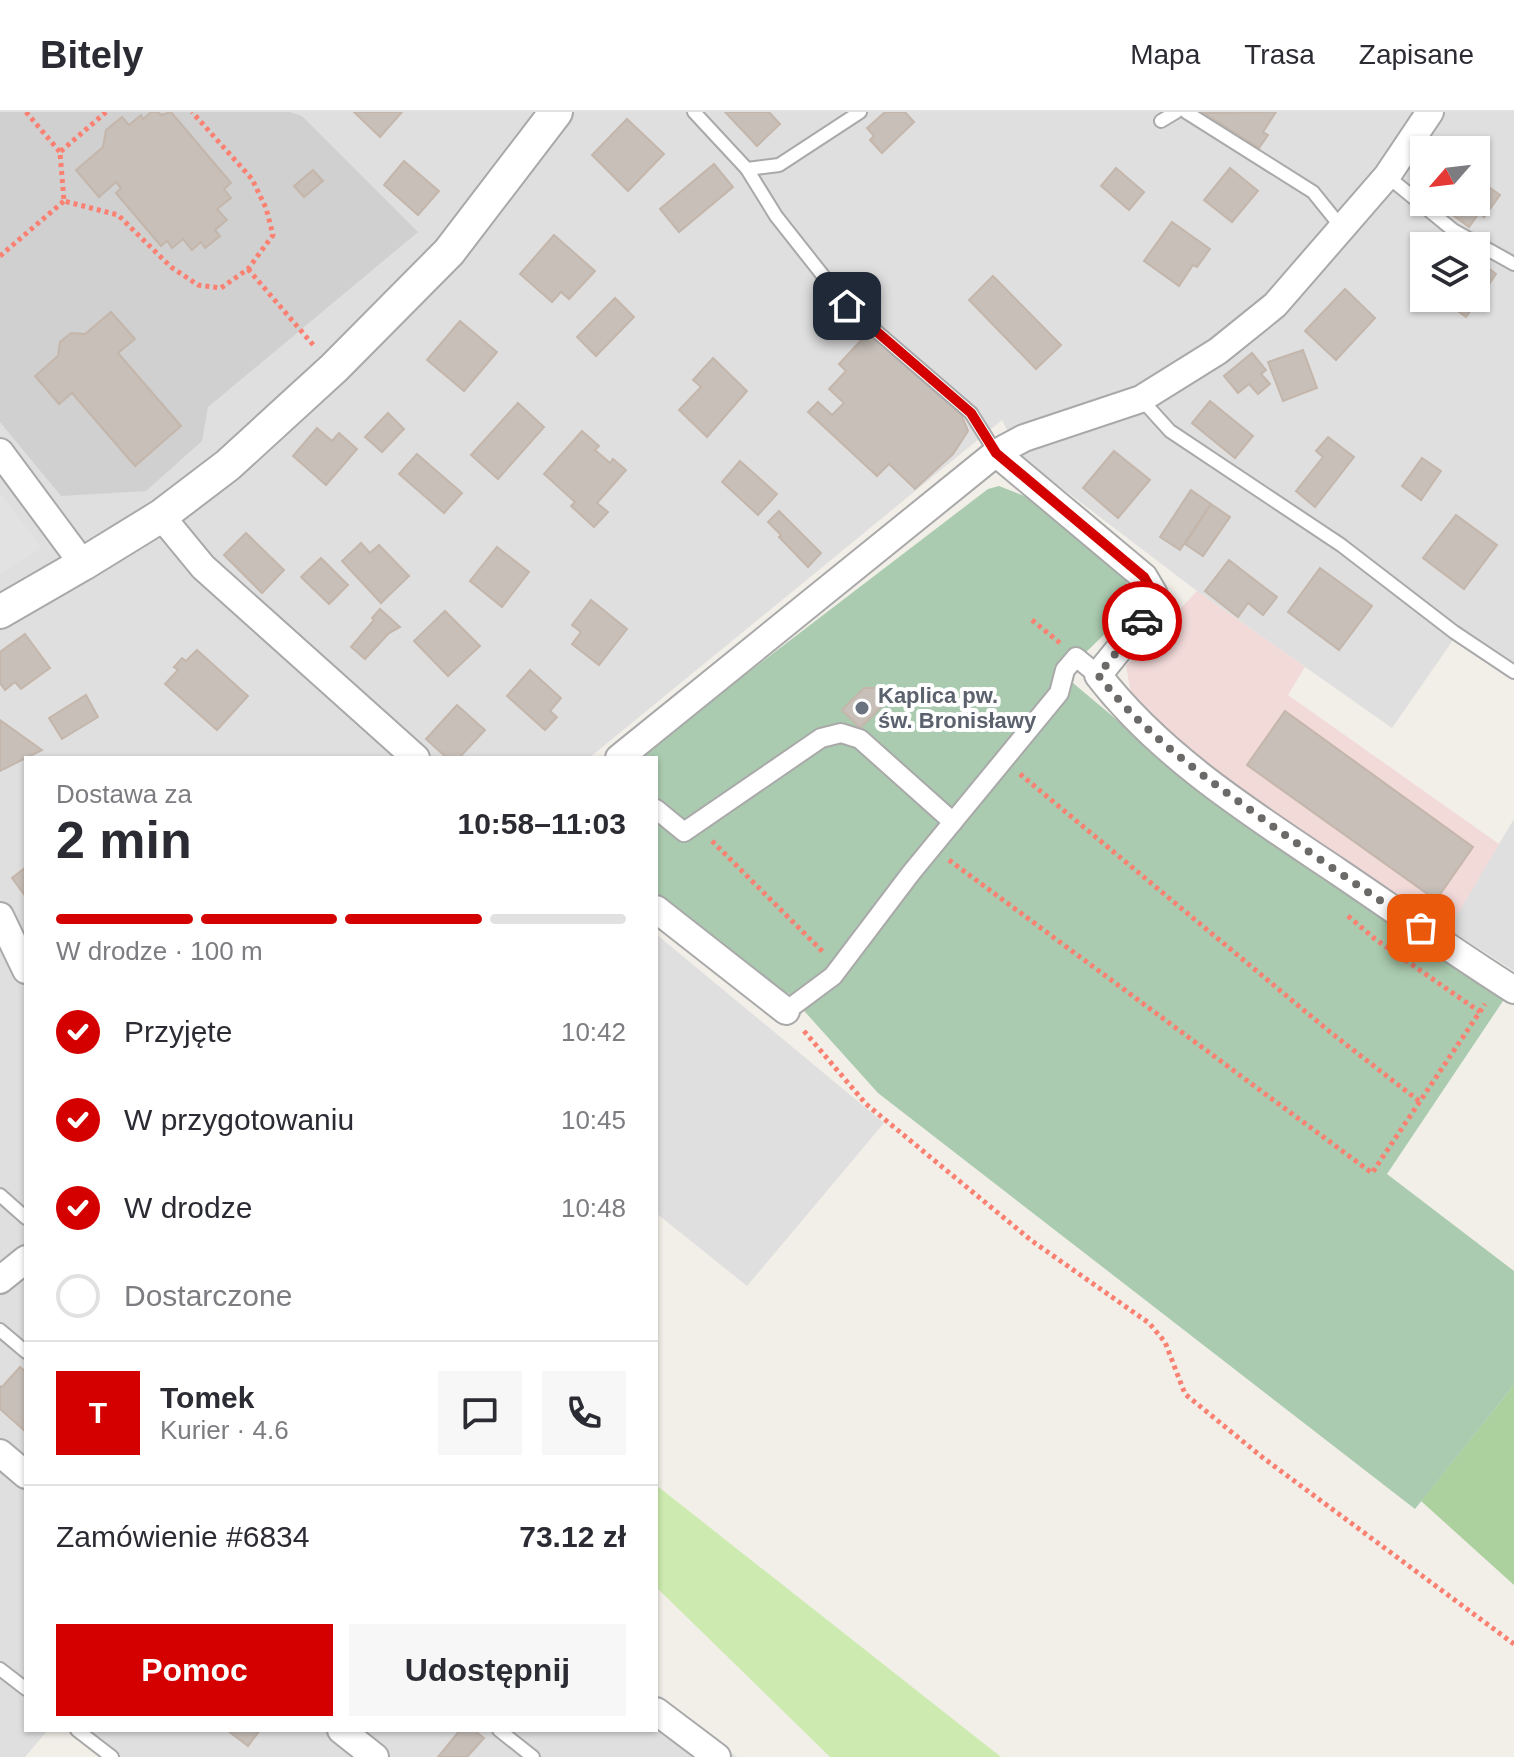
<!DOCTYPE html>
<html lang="pl">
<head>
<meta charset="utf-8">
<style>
  body { margin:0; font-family:Helvetica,sans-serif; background:#f7f7f7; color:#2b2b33; height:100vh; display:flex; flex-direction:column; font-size:30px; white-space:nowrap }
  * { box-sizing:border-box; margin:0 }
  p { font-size:26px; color:#7c7c81 }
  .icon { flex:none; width:44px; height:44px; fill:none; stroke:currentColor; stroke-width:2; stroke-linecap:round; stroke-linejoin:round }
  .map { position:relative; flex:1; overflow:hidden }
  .side { position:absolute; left:24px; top:644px; width:634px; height:976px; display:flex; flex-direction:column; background:#fff; border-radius:0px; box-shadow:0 2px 6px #0004 }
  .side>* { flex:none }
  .needle { width:52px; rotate:242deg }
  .fabs { position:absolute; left:1410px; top:24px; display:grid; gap:16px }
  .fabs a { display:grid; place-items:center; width:80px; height:80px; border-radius:0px; background:#fff; box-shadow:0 2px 6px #0004; font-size:40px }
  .pin { position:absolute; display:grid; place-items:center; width:68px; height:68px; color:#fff; margin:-34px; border-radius:16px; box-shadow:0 4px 12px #0006 }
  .courier { position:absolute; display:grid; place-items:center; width:80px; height:80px; margin:-40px; border:6px solid #d40000; border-radius:50%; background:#fff; color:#222; box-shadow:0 2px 10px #0007 }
  .overview em { font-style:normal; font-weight:700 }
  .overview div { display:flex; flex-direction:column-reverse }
  .overview { display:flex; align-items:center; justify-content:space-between; height:136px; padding:0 32px }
  h1 { font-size:52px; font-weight:700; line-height:60px }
  .bar { display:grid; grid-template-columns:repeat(4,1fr); gap:12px 8px; align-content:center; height:96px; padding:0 32px }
  .bar i { height:10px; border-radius:6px; background:#e1e1e2 }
  .bar .current { background:#d40000 }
  .bar p { grid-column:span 4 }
  .line { display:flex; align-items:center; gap:20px; padding:0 32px; border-top:2px solid #e1e1e2 }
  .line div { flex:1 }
  .round { display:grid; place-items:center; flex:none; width:84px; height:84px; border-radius:0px; background:#f7f7f7 }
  ol { padding:0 32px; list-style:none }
  li { display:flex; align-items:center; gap:24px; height:88px }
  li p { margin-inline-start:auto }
  li .icon { padding:8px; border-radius:50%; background:#d40000; color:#fff; stroke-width:4 }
  li:last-child { color:#7c7c81 }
  li i { width:44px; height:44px; border:4px solid #e1e1e2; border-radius:50% }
  .action { display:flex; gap:16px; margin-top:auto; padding:16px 32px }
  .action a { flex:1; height:92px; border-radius:0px; background:#d40000; color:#fff; font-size:32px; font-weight:700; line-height:92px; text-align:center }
  .action a+a { background:#f7f7f7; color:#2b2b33 }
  header { display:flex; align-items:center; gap:48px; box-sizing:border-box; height:112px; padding:0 40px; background:#fff; border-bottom:2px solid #e1e1e2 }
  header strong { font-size:38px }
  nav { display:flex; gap:44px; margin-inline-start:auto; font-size:28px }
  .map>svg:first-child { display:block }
</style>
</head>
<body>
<header>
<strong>Bitely</strong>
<nav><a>Mapa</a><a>Trasa</a><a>Zapisane</a></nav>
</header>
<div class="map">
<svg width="1514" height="1645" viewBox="0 0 1514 1645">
  <rect width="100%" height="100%" fill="#f2efe9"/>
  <g fill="#e0dfdf" fill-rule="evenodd">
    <path d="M 0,0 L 1514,0 L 1514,554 L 1460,518 L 1392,616 L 1197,479 L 1021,345 L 1002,308 L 589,646 L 26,646 L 26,1618 L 48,1618 L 25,1645 L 0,1645 ZM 1424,38 L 1476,38 L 1476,90 L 1424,90 ZM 1424,134 L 1476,134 L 1476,186 L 1424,186 Z"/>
    <path d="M 1514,707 L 1514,859 L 1448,817 Z"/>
    <path d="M 656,822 L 884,1011 L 747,1174 L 656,1101 Z"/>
    <path d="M 656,1582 L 737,1645 L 120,1645 L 85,1618 L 656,1618 Z"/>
  </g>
  <path fill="#f2dad9" d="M 1197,479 L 1305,555 L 1288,583 L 1499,732 L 1446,822 L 1180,632 L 1131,581 L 1126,554 Z"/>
  <path fill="#d0d0d0" d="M 0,0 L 290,0 L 302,4 L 418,120 L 208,295 L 202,329 L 146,379 L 61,384 L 0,310 Z"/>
  <path fill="#cdebb0" d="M 656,1373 L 1001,1645 L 830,1645 L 656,1475 Z"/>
  <path fill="#add19e" d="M 1514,1273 L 1514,1473 L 1421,1389 Z"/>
  <path fill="#aacbaf" d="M 999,374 L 1027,385 L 1125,464 L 1130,483 L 1124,503 L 1076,550 L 1073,571 L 1204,681 L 1505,886 L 1387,1062 L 1514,1159 L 1514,1273 L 1415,1397 L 878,981 L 788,881 L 770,878 L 656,785 L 656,646 L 641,646 L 721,581 L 988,377 Z"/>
  <path fill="#e2e2e2" d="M 0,381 L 42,436 L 0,462 Z"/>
  <g fill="#c7bfb8" stroke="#c4b6ab" stroke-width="2">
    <path d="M 151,0 L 158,0 L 161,3 L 171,0 L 231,71 L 224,77 L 231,86 L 217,97 L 227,108 L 215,118 L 220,124 L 205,136 L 201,130 L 192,138 L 183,127 L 172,136 L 167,129 L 161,134 L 116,81 L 121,76 L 116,70 L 99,85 L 76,58 L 103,35 L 106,18 L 122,5 L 129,13 L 141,3 L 143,7 Z"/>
    <path d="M 354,0 L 402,0 L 380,25 Z"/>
    <path d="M 725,0 L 769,0 L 780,12 L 757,34 Z"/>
    <path d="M 885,0 L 905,0 L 914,10 L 882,41 L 870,28 L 874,24 L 867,16 Z"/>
    <path d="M 1276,0 L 1263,20 L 1268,23 L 1259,36 L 1204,1 Z"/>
    <path d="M 627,7 L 664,42 L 628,79 L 592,43 Z"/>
    <path d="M 404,49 L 439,79 L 418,103 L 384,73 Z"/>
    <path d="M 714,52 L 733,75 L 679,120 L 660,97 Z"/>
    <path d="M 1116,56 L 1144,80 L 1129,98 L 1101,74 Z"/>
    <path d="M 1230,56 L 1258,79 L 1232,110 L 1204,88 Z"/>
    <path d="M 313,58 L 323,69 L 304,85 L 294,74 Z"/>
    <path d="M 1476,66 L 1500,83 L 1484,105 L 1479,101 L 1469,115 L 1442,95 L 1445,90 L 1476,90 Z"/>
    <path d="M 1172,110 L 1210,137 L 1197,155 L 1193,153 L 1179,174 L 1144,149 Z"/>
    <path d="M 554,123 L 595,159 L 569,187 L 561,180 L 552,190 L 520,162 Z"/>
    <path d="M 1476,147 L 1496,162 L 1466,205 L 1440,186 L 1476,186 Z"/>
    <path d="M 993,164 L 1061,233 L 1036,257 L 969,188 Z"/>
    <path d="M 1345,177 L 1375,206 L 1336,248 L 1305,219 Z"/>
    <path d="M 615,186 L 634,205 L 596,244 L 577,225 Z"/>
    <path d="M 111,200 L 135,227 L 118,241 L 181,314 L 135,354 L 72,281 L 59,292 L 35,264 L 58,244 L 60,230 L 71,221 L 85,222 Z"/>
    <path d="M 460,209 L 497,240 L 464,279 L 427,248 Z"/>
    <path d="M 868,221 L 961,302 L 968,319 L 953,342 L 915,377 L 889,352 L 877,364 L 808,300 L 818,290 L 832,303 L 844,291 L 829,277 L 846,259 L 839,252 Z"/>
    <path d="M 1303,238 L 1317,276 L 1283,289 L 1268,250 Z"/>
    <path d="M 1252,241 L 1266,258 L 1261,262 L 1270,272 L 1258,282 L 1249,272 L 1238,281 L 1224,264 Z"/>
    <path d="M 713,246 L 747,279 L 707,325 L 679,298 L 701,275 L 693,268 Z"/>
    <path d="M 1210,289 L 1253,324 L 1235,346 L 1192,311 Z"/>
    <path d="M 518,291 L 544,315 L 498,367 L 471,343 Z"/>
    <path d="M 388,301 L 404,317 L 382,340 L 365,325 Z"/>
    <path d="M 317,316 L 332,329 L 339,321 L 357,337 L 326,373 L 293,344 Z"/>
    <path d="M 582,319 L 599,334 L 595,338 L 610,351 L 613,347 L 626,358 L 597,391 L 608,400 L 594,415 L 571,394 L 575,390 L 544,362 Z"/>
    <path d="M 1328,325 L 1354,345 L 1315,395 L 1296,379 L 1323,345 L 1316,339 Z"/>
    <path d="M 1114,339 L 1150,368 L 1118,406 L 1083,376 Z"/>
    <path d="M 417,342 L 462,381 L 444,401 L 399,362 Z"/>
    <path d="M 1422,346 L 1441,359 L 1421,388 L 1402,374 Z"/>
    <path d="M 740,349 L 777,382 L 758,403 L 722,370 Z"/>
    <path d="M 1191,378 L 1211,392 L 1180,438 L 1160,425 Z"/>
    <path d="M 1211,392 L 1230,405 L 1203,444 L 1185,432 Z"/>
    <path d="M 779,399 L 821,441 L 808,455 L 779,425 L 781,423 L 768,410 Z"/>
    <path d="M 1456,403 L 1497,433 L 1464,477 L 1423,446 Z"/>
    <path d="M 246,421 L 284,458 L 262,481 L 224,443 Z"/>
    <path d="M 361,431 L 370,441 L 379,433 L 409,464 L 381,491 L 342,449 Z"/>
    <path d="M 497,435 L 529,460 L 502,495 L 470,469 Z"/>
    <path d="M 321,446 L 348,473 L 329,492 L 301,465 Z"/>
    <path d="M 1229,448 L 1277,485 L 1263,503 L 1248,491 L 1238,505 L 1205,479 Z"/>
    <path d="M 1320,456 L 1372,494 L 1339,538 L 1288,500 Z"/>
    <path d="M 591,488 L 627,517 L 599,553 L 572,532 L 581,520 L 572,513 Z"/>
    <path d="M 380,497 L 400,515 L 389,521 L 365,547 L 351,535 L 374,508 L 372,506 Z"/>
    <path d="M 445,499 L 480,534 L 448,564 L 414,529 Z"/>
    <path d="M 25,522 L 50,556 L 21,577 L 15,570 L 5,578 L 0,571 L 0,540 Z"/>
    <path d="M 197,538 L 248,584 L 217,618 L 165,572 L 178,558 L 174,555 L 182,546 L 186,549 Z"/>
    <path d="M 530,558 L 561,586 L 550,599 L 557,605 L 545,618 L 507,584 Z"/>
    <path d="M 864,576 L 875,576 L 882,583 L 882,594 L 860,616 L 842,598 Z"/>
    <path d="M 86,583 L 98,605 L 62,627 L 49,606 Z"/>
    <path d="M 457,593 L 485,618 L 459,646 L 447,646 L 426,627 Z"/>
    <path d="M 1285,599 L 1473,735 L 1436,788 L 1247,653 Z"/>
    <path d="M 0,608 L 42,638 L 0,659 Z"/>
    <path d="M 26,755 L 26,785 L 12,766 Z"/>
    <path d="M 20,1255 L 26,1260 L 26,1320 L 0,1297 L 0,1274 L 2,1275 Z"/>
    <path d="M 227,1618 L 260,1618 L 248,1634 Z"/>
    <path d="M 460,1618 L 474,1618 L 484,1626 L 467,1645 L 438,1645 Z"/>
  </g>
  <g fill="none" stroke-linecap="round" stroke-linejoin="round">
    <g stroke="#a9a9a9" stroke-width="16">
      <g id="service">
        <path d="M 694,0 L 747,57 L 779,53 L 860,0"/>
        <path d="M 1186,0 L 1313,80 L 1342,116"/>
        <path d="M 1161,9 L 1176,0"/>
        <path d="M 747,57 L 776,104 L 847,194 L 971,301 L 996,341"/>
        <path d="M 1387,64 L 1453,118 L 1514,152"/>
        <path d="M 1141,287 L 1170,319 L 1341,433 L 1454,520 L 1514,560"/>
        <path d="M 0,1083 L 26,1106"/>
        <path d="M 0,1218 L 26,1240"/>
        <path d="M 0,1557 L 26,1577"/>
        <path d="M 77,1618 L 112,1645"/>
        <path d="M 499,1618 L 533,1645"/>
      </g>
    </g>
    <g stroke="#a9a9a9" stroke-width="22">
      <g id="pedestrian">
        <path d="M 656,697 L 684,720 L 821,626 L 841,621 L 860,627 L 953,710"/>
        <path d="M 786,899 L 833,864 L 911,761 L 1059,581 L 1065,558 L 1076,545 L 1098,563"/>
      </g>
    </g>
    <g stroke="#a9a9a9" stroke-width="30">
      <g id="minor">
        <path d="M 0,340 L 83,452"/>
        <path d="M 996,341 L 1144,465 L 1154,482 L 1150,499 L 1098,563 C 1161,645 1252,702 1337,759 C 1396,799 1454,840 1514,878"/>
        <path d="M 161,404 L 203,455 L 416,646"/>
        <path d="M 619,646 L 996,341 L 1024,326 L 1141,287 L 1218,239 L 1275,193 L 1387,64 L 1430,0"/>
        <path d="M 656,797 L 786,899"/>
        <path d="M 0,804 L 26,858"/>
        <path d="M 0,1168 L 26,1147"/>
        <path d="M 0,1341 L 26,1363"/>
        <path d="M 656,1599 L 717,1645"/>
        <path d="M 341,1618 L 375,1645"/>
      </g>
    </g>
    <g stroke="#a9a9a9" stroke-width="36">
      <path id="tertiary" d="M 0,500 L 83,452 L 161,404 L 228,353 L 334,256 L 449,140 L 556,0"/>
    </g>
    <g stroke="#fa8072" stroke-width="5" stroke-dasharray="4 4" stroke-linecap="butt">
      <path d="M 26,0 L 60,40"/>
      <path d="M 106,0 L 60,40 L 64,89 L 118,103 L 171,155 L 198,173 L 221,176 L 248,157 L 273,123 L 266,96 L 252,67 L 192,0"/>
      <path d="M 0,144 L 64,89"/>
      <path d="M 248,157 L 315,235"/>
      <path d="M 1032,508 L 1060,531"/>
      <path d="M 1020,662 L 1330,920 L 1419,989"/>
      <path d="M 712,729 L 824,841"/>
      <path d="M 949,748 L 1372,1061 L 1485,892"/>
      <path d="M 1348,804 L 1375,827 L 1480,900"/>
      <path d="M 804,919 L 866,992 L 1032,1129 L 1149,1211 L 1165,1230 L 1185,1282 L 1262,1345 L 1514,1532"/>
    </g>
    <use href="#service" stroke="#fff" stroke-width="12"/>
    <use href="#pedestrian" stroke="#fff" stroke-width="18"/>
    <use href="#minor" stroke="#fff" stroke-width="26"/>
    <use href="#tertiary" stroke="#fff" stroke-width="32"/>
  </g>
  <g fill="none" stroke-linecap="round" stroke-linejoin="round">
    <path stroke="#6b6a68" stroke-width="8" stroke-dasharray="0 14.4" d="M 1142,509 L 1098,563 C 1140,617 1193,657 1249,697 C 1305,738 1363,777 1421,816"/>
    <path stroke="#d40000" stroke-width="10" d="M 847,194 L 971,301 L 996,341 L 1144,465 L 1154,482 L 1150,499 L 1142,509"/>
  </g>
  <circle fill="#6b7280" stroke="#fff" stroke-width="3" cx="862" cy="596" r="8"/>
  <g text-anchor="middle" stroke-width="8" stroke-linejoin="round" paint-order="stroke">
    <g font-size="22" font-weight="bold" fill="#5b616d" stroke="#fff" text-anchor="start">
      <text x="878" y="591">Kaplica pw.<tspan x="878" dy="25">św. Bronisławy</tspan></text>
    </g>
  </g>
</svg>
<div class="fabs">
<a><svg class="needle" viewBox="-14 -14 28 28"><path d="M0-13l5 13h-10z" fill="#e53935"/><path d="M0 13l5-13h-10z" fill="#7c7c81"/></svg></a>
<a><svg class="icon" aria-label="layers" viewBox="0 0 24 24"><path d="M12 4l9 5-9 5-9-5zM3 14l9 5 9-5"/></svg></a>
</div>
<div class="pin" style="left:1421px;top:816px;background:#ea580c"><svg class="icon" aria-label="bag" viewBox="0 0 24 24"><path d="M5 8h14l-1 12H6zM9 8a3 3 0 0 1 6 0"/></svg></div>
<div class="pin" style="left:847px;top:194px;background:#1f2937"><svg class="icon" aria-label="home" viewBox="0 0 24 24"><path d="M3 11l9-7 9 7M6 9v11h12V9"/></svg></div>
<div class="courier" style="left:1142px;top:509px"><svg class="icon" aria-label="car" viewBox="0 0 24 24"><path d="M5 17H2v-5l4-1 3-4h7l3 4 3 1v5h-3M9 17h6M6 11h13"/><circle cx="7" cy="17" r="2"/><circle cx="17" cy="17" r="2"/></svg></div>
<section class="side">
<div class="overview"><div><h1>2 min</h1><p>Dostawa za</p></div><em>10:58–11:03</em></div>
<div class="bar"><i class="current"></i><i class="current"></i><i class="current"></i><i></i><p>W drodze · 100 m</p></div>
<ol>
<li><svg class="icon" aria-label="check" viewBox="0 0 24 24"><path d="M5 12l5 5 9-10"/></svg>Przyjęte<p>10:42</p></li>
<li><svg class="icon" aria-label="check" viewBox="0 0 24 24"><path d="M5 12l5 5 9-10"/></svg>W przygotowaniu<p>10:45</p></li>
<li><svg class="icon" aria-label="check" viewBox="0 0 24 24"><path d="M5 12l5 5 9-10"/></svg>W drodze<p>10:48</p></li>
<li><i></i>Dostarczone</li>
</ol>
<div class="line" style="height:144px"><b class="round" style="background:#d40000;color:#fff">T</b><div><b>Tomek</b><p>Kurier · 4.6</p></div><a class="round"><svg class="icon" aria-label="chat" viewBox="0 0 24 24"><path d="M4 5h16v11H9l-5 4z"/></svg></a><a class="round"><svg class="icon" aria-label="phone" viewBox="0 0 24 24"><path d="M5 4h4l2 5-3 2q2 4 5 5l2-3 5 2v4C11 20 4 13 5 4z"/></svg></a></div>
<div class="line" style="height:104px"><div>Zamówienie #6834</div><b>73.12 zł</b></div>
<div class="action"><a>Pomoc</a><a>Udostępnij</a></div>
</section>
</div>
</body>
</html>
